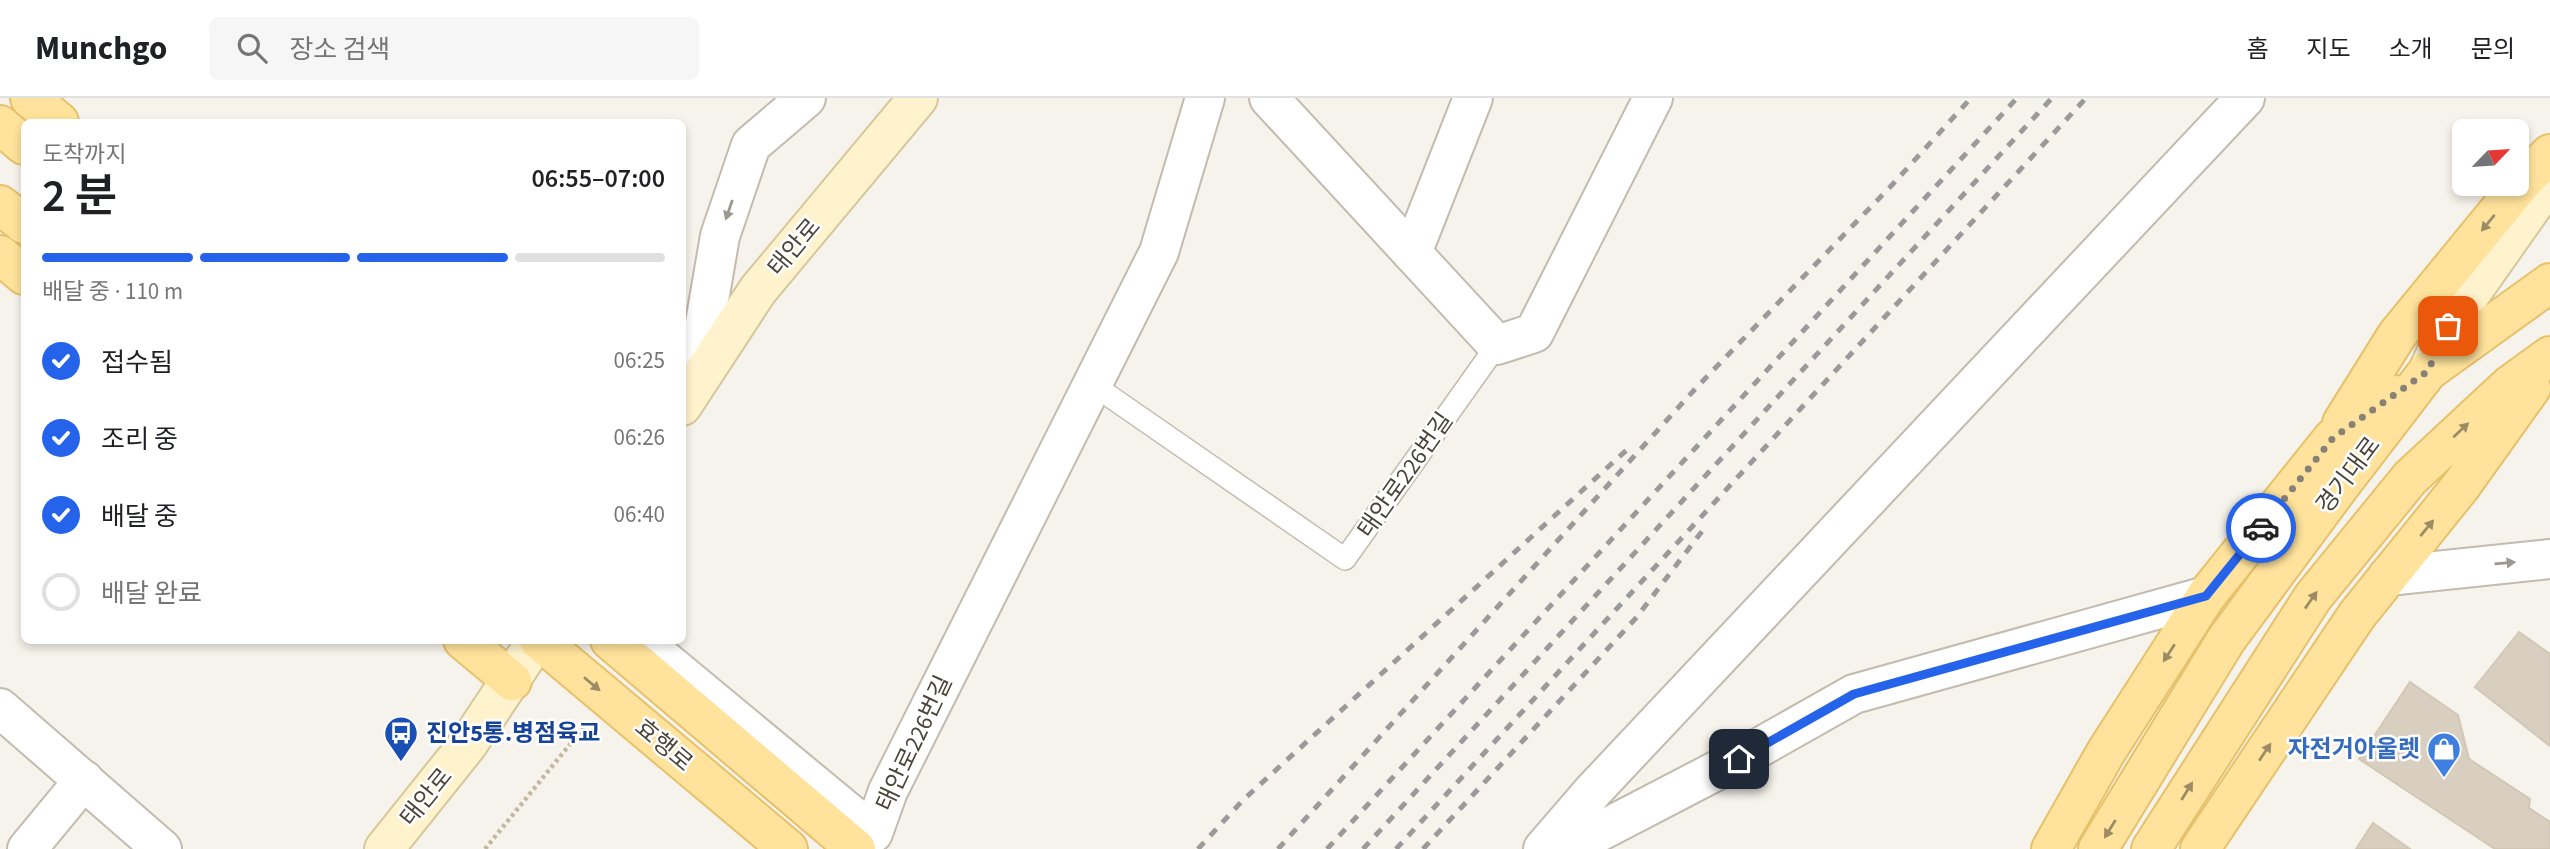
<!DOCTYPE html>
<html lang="ko">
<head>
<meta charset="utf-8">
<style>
  body { margin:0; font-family:"Source Sans 3","Noto Sans KR",sans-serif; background:#f6f6f6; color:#202124; height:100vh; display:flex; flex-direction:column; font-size:26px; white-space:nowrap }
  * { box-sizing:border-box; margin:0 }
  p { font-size:23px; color:#757577 }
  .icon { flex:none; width:38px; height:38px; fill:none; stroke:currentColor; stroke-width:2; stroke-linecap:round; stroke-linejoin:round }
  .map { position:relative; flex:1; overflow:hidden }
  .side { position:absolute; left:21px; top:21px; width:665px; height:525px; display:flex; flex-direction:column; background:#fff; border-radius:10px; box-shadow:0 4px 10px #0003 }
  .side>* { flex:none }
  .needle { width:46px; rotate:65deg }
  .controls { position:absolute; left:2452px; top:21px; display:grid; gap:14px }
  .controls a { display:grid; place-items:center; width:77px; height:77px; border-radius:10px; background:#fff; box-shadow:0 4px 10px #0003; font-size:35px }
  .pin { position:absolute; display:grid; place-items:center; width:60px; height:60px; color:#fff; margin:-30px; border-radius:14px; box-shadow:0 4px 10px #0006 }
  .courier { position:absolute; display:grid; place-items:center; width:70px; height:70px; margin:-35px; border:5px solid #2563eb; border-radius:50%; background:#fff; color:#222; box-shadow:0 2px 9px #0007 }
  .headline em { font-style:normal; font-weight:600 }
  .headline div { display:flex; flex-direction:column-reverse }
  .headline { display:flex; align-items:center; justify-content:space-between; height:119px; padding:0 21px }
  h1 { font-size:46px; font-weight:600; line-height:52px }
  .bar { display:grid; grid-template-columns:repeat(4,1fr); gap:10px 7px; align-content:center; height:84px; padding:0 21px }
  .bar i { height:9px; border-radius:5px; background:#e0e0e0 }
  .bar .on { background:#2563eb }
  .bar p { grid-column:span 4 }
  ol { padding:0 21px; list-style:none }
  li { display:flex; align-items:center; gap:21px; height:77px }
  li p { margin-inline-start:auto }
  li .icon { padding:7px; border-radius:50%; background:#2563eb; color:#fff; stroke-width:4 }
  li:last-child { color:#757577 }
  li i { width:38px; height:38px; border:4px solid #e0e0e0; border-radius:50% }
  header { display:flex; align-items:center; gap:42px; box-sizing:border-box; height:98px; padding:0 35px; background:#fff; border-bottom:2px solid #e0e0e0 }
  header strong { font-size:33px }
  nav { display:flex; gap:38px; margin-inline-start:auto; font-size:24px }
  .search { width:490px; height:63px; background:#f6f6f6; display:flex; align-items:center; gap:18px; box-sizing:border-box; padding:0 24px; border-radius:10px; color:#757577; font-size:26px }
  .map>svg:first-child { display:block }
</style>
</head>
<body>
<header>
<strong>Munchgo</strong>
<div class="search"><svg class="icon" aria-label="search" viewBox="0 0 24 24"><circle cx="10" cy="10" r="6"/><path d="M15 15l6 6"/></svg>장소 검색</div>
<nav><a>홈</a><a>지도</a><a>소개</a><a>문의</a></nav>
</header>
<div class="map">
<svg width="2550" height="751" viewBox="0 0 2550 751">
  <rect width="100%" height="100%" fill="#f6f3ec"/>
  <g fill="#d8cfc1" stroke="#d3c7b4" stroke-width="2">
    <path d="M 2519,534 L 2550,556 L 2550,648 L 2475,589 Z"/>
    <path d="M 2410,584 L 2458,617 L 2469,661 L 2530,701 L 2529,710 L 2550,724 L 2550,751 L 2495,751 L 2359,661 Z"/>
    <path d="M 2373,725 L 2410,751 L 2356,751 Z"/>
  </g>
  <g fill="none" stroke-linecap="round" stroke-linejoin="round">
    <g stroke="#c2bbae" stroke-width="24">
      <path id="lane" d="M 1092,286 L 1345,461 L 1497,247"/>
    </g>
    <g stroke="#c2bbae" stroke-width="42">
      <g id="street">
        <path d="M 1269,0 L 1497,247 L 1534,235 L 1653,0"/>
        <path d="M 1412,155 L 1473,0"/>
        <path d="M 694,289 L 720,138 L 751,47 L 806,0"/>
        <path d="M 2388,478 L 2550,461"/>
        <path d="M 640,542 L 873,735 L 888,693 L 1159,154 L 1205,0"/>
        <path d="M 0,610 L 162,751"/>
        <path d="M 27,751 L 84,682"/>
        <path d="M 1543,751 L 1593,693 L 2245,0"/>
        <path d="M 1566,751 L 1739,661 L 1854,596 L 2206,498"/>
      </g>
    </g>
    <g stroke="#d6c79b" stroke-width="42">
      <g id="secondary">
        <path d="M 2428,273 L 2448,228 L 2550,83"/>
        <path d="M 682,308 L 758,192 L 918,0"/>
        <path d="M 384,751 L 468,646 L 537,542"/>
      </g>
    </g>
    <g stroke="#e6c16a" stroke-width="42">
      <g id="primary">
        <path d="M 30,0 L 59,24"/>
        <path d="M 0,27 L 24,47"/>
        <path d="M 0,107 L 24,126"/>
        <path d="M 0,157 L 24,177"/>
        <path d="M 2342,325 L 2397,237 L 2523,83 L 2550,56"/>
        <path d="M 463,542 L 512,583"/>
        <path d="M 539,542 L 788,751"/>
        <path d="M 610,542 L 856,751"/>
        <path d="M 2051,751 L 2106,654 L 2206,498 L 2333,340 L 2395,297"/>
        <path d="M 2098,751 L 2226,542 L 2339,389 L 2428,273 L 2550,185"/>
        <path d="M 2151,751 L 2313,499 L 2410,380 L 2510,287 L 2550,258"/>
        <path d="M 2200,751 L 2357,517 L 2461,388 L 2531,290"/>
      </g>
    </g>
    <path stroke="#c4b79f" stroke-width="4.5" stroke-dasharray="3.5 3.5" stroke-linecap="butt" d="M 485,751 L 584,629"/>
    <use href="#lane" stroke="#fff" stroke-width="21"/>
    <use href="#street" stroke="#fff" stroke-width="38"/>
    <use href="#secondary" stroke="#fff3cd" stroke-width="38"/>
    <use href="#primary" stroke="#ffe39c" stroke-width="38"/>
    <g stroke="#9a9a9a" stroke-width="5" stroke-dasharray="9 9" stroke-linecap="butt">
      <path d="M 1198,751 L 1243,702 L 1631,348"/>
      <path d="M 1278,751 L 1696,290 L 1892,87 L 1971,0"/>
      <path d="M 1327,751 L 2017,0"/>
      <path d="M 1363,751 L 2052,0"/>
      <path d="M 1396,751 L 2086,0"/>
      <path d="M 1423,751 L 1636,520 L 1706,428"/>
    </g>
  </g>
  <defs><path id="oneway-solid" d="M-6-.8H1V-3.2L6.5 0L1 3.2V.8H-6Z" transform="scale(1.75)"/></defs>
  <g fill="#9c9892">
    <use href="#oneway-solid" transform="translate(729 112) rotate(109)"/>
    <use href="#oneway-solid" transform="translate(2505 465) rotate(-5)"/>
  </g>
  <g fill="#9c8c66">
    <use href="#oneway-solid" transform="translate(2488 125) rotate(129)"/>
    <use href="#oneway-solid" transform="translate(2461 332) rotate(-43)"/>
    <use href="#oneway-solid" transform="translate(2427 430) rotate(-51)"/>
    <use href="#oneway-solid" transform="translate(2311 502) rotate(-55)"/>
    <use href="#oneway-solid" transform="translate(2169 555) rotate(123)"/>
    <use href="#oneway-solid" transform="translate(592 586) rotate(40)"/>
    <use href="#oneway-solid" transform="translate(2265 654) rotate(-56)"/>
    <use href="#oneway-solid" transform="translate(2187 693) rotate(-58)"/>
    <use href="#oneway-solid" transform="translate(2110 731) rotate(122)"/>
  </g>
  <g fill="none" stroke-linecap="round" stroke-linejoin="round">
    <path stroke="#878178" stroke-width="7" stroke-dasharray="0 12.6" d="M 2261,430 L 2333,340 L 2428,273 L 2448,228"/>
    <path stroke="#2563eb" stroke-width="9" d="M 1739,661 L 1854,596 L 2206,498 L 2261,430"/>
  </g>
  <defs>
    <g id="bus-pin" transform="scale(1.75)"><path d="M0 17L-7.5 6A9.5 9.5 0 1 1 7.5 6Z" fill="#1a4fb4" stroke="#fff"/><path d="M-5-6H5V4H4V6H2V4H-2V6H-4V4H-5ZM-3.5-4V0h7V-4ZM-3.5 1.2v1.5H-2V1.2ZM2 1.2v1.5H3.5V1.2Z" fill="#fff"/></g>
    <g id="shop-pin" transform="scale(1.75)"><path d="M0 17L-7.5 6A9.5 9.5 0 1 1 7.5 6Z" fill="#3f7fe0" stroke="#fff"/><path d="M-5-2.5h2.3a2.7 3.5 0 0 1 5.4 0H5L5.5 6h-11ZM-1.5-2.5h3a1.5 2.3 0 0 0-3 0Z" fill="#fff"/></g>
  </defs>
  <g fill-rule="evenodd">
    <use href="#bus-pin" x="401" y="635"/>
    <use href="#shop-pin" x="2444" y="651"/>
  </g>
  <g text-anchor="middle" stroke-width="5" stroke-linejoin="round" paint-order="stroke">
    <g font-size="24" fill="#4b4439" stroke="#fff">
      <text transform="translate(794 149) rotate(-50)" y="8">태안로</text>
      <text transform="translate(1405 377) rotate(-55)" y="8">태안로226번길</text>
      <text transform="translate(2348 377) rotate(-53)" y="8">경기대로</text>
      <text transform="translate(914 645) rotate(-65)" y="8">태안로226번길</text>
      <text transform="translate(664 647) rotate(40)" y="8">효행로</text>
      <text transform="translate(426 699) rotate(-51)" y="8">태안로</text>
    </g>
    <g font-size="24" font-weight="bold" fill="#164399" stroke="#fff" text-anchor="start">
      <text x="426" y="643">진안5통.병점육교</text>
    </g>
    <g font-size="24" font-weight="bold" fill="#366cbe" stroke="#fff" text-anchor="end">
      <text x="2420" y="659">자전거아울렛</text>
    </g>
  </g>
</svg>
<div class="controls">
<a><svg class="needle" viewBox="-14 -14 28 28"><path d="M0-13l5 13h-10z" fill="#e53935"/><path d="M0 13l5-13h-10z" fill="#757577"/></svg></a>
</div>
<div class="pin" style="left:2448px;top:228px;background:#ea580c"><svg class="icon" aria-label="bag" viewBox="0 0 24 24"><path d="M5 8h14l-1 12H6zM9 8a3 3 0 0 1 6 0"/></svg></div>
<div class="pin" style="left:1739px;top:661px;background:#1f2937"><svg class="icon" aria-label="home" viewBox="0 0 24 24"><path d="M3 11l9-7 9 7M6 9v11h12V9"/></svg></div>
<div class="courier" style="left:2261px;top:430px"><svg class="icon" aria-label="car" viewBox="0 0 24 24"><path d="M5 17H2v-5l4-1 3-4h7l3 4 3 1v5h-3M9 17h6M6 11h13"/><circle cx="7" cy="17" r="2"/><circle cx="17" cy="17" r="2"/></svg></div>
<section class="side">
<div class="headline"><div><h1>2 분</h1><p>도착까지</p></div><em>06:55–07:00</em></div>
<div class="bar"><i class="on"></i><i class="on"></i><i class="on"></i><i></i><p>배달 중 · 110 m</p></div>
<ol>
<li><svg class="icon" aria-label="check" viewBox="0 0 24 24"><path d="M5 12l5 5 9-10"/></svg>접수됨<p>06:25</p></li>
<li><svg class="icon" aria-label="check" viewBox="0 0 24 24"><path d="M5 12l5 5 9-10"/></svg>조리 중<p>06:26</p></li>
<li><svg class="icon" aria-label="check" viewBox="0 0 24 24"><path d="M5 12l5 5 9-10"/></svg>배달 중<p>06:40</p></li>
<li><i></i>배달 완료</li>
</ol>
</section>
</div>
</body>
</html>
